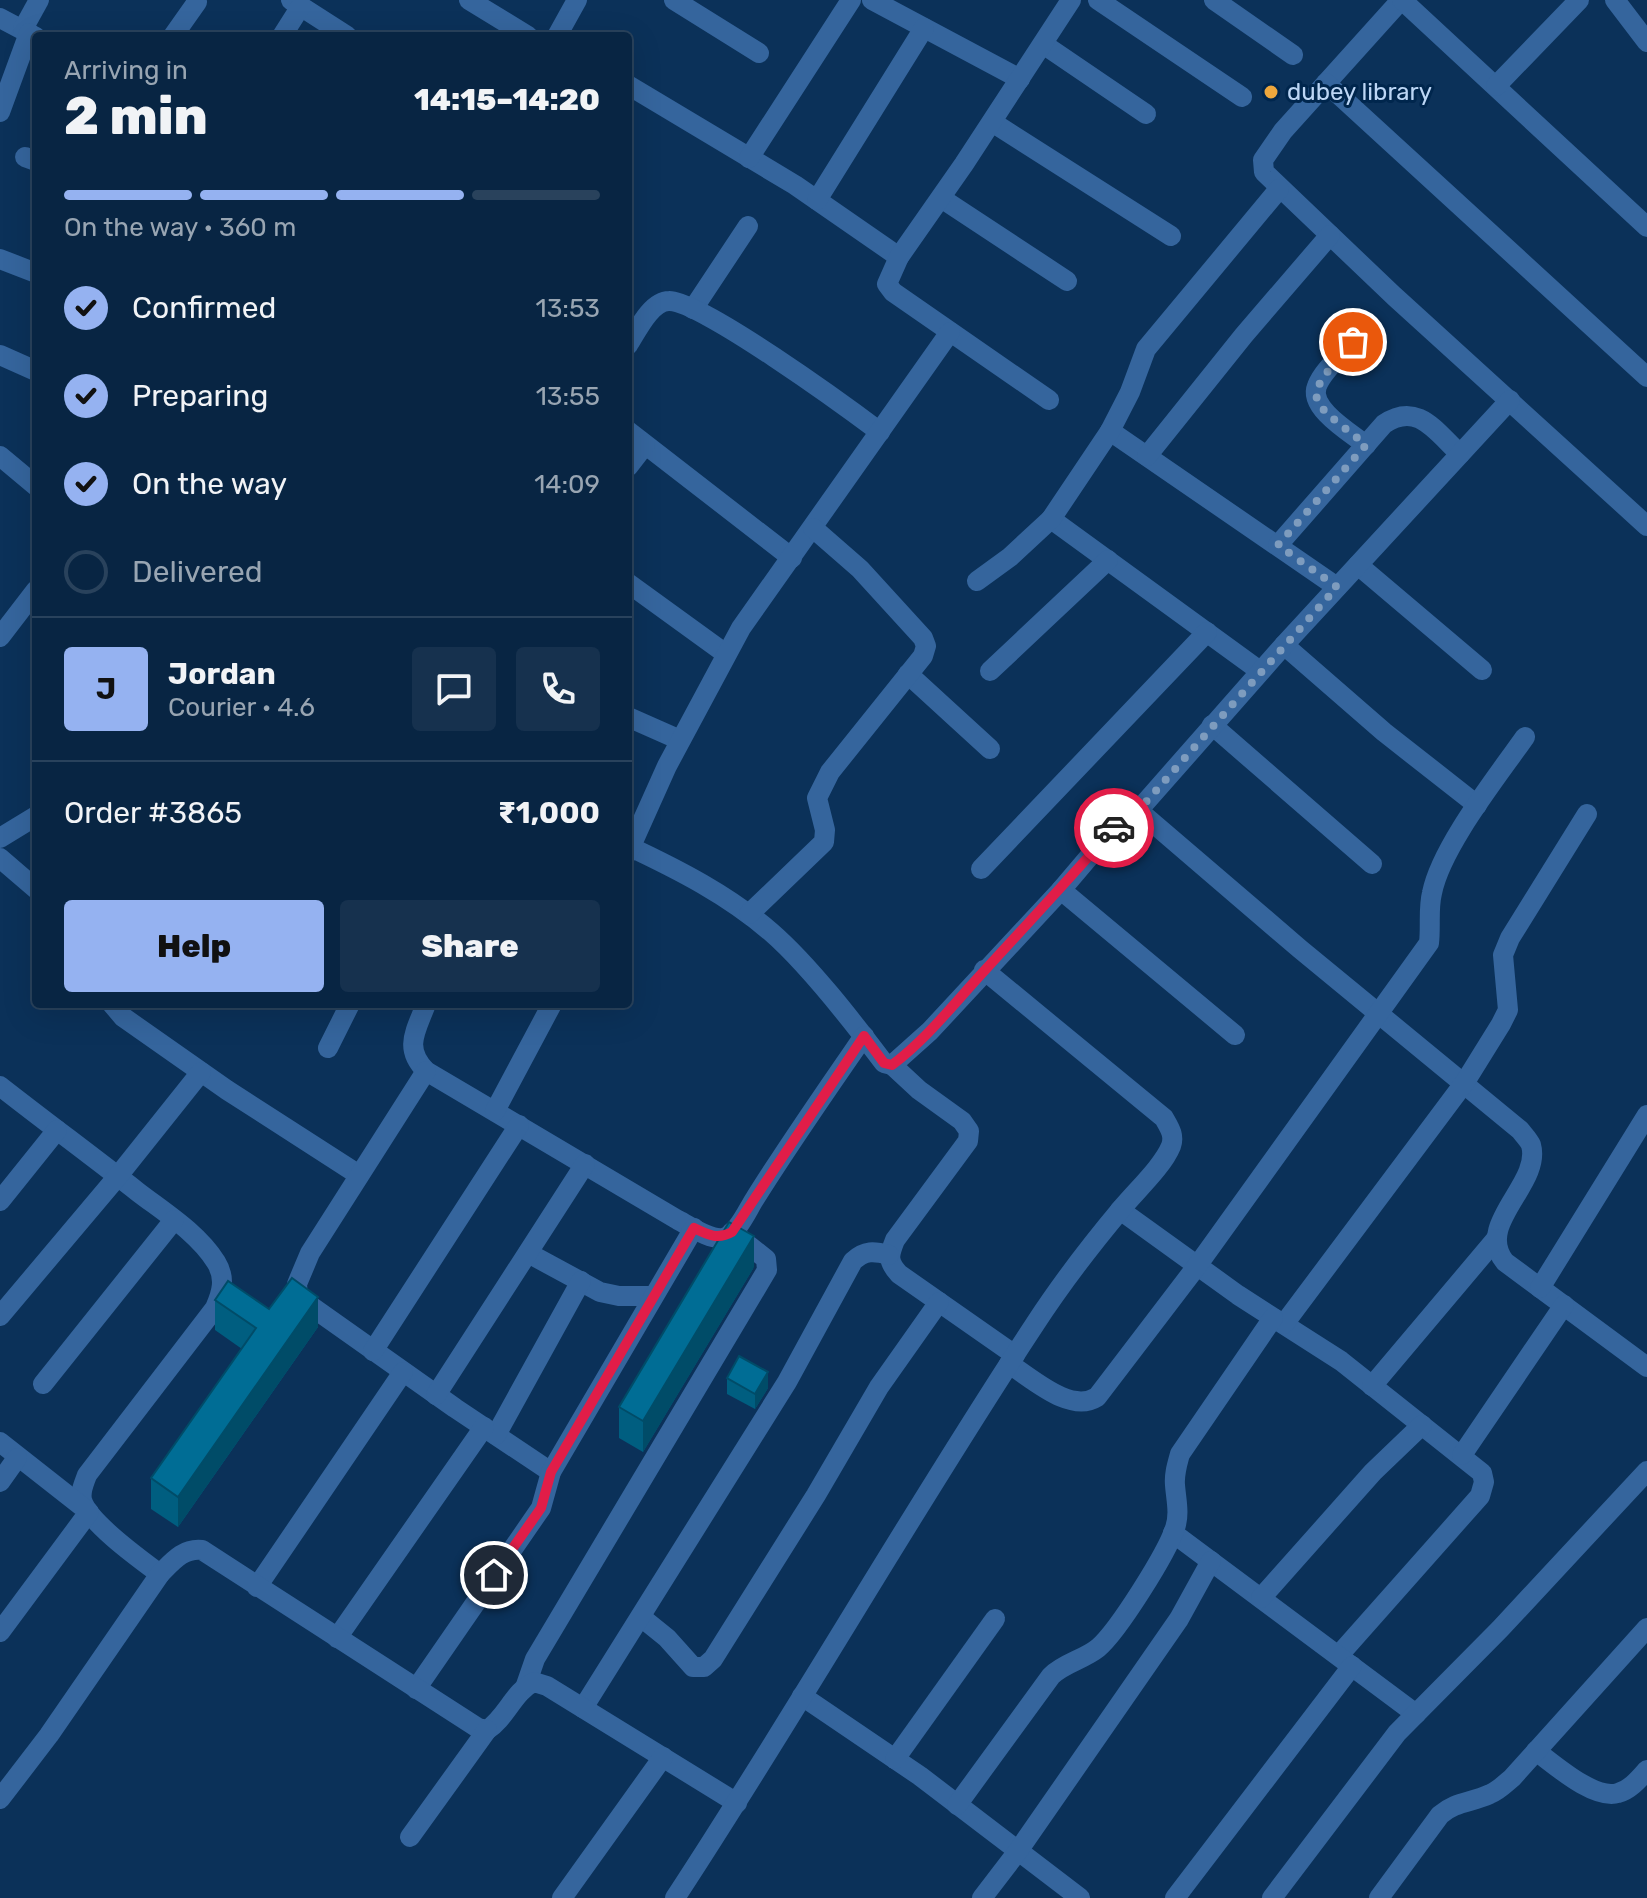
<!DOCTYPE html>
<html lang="en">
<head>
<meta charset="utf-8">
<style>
  body { margin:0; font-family:Rubik,sans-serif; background:#16314e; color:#f1f3f6; height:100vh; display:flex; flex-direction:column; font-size:30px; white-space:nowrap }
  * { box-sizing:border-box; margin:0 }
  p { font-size:26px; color:#98a5b2 }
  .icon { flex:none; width:44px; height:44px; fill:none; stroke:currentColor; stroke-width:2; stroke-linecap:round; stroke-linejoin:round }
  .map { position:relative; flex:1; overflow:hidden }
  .details { position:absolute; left:32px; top:32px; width:600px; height:976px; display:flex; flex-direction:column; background:#082543; border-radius:8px; box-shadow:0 8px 32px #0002,0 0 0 2px #29425c }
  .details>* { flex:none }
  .pin { position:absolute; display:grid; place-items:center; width:68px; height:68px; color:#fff; margin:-34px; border:4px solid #fff; border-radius:50%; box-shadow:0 2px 8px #0007 }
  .courier { position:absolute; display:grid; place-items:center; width:80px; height:80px; margin:-40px; border:6px solid #e11d48; border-radius:50%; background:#fff; color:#222; box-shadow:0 2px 10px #0007 }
  .headline em { font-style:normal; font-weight:800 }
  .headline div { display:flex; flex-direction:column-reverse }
  .headline { display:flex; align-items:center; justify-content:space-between; height:136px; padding:0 32px }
  h1 { font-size:52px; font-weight:800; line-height:60px }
  .bar { display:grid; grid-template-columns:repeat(4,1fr); gap:12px 8px; align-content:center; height:96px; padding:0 32px }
  .bar i { height:10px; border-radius:6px; background:#29425c }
  .bar .active { background:#95b2f1 }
  .bar p { grid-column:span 4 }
  .line { display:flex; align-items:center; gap:20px; padding:0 32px; border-top:2px solid #29425c }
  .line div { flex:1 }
  .round { display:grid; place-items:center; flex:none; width:84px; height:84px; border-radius:8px; background:#16314e }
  ol { padding:0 32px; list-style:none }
  li { display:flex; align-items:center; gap:24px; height:88px }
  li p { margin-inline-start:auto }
  li .icon { padding:8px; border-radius:50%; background:#95b2f1; color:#111; stroke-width:4 }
  li:last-child { color:#98a5b2 }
  li i { width:44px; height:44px; border:4px solid #29425c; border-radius:50% }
  .cta { display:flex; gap:16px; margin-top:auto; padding:16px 32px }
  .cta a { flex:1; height:92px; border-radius:8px; background:#95b2f1; color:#111; font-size:32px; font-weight:800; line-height:92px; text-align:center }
  .cta a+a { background:#16314e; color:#f1f3f6 }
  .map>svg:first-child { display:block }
</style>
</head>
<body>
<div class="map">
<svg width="1647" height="1898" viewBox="0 0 1647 1898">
  <rect width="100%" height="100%" fill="#0b3159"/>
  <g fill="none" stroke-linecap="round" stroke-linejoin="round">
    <g stroke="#35659d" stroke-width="20">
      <path d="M 291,0 L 347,36"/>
      <path d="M 469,0 L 528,36"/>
      <path d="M 674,0 L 759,53"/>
      <path d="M 872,0 L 1020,79"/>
      <path d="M 1098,0 L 1242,97"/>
      <path d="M 1214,0 L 1293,55"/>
      <path d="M 1401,0 L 1283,131 L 1263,160 L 1264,172 L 1394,296 L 1647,526"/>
      <path d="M 1402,0 L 1647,227"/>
      <path d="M 1615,0 L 1647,42"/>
      <path d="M 0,18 L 36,37"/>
      <path d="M 23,29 L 39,0"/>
      <path d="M 173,36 L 197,2"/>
      <path d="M 282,36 L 301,6"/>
      <path d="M 557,36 L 577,0"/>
      <path d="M 1043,44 L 1146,114"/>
      <path d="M 1326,83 L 1647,377"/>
      <path d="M 628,85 L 795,185 L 899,257"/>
      <path d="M 1496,86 L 1579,0"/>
      <path d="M 0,112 L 29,33"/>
      <path d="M 992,122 L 1171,236"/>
      <path d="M 25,157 L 36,161"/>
      <path d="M 749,158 L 851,0"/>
      <path d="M 941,198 L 1067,281"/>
      <path d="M 817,200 L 924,28"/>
      <path d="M 0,259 L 36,273"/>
      <path d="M 693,309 L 748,226"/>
      <path d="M 1353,342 C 1342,355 1323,370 1317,386 C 1308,408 1351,433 1366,445"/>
      <path d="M 628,345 C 637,331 651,301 669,301 C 700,300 848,408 880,432"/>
      <path d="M 0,355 L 36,371"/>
      <path d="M 1049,400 L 893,292 L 887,284 L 899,257 L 964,164 L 1071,0"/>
      <path d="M 628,431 L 792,558"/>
      <path d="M 1110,431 L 1337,587"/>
      <path d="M 0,456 L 36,486"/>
      <path d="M 1147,456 L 1244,335 L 1330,235"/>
      <path d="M 628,467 L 645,445"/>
      <path d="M 1051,519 L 1260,671"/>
      <path d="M 1278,545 L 1384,424 C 1418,401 1436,432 1460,454"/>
      <path d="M 1358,565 L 1482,670"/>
      <path d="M 977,581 L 1010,557 L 1051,519 L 1110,431 L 1130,392 L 1146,349 L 1279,189"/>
      <path d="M 628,583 L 726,654"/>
      <path d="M 0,637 L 36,590"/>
      <path d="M 1284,645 L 1384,732 L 1477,805"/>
      <path d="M 990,671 L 1108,560"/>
      <path d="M 908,674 L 990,749"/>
      <path d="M 628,717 L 680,740"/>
      <path d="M 1212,725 L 1372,864"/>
      <path d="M 1136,813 L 1284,645 L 1510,400"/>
      <path d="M 0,838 L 36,816"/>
      <path d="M 628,846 C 679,870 728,895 771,932 C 809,965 853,1022 884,1063 L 892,1065 L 930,1031 L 1061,890 L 1117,824 C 1128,815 1133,812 1146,817 L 1300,949 L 1520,1130 C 1523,1134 1529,1140 1531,1145 C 1542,1184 1474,1224 1505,1262 L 1647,1367"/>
      <path d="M 628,853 L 667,766 L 741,628 L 950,332"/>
      <path d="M 0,858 L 36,889"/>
      <path d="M 981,869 L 1207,632"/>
      <path d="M 1061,890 L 1235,1035"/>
      <path d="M 749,914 L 824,842 L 825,830 L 817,798 L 830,772 L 923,656 L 926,646 L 923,638 L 860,569 L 813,528"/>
      <path d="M 112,1004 L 123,1017 L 227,1090 L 359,1175"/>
      <path d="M 426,1004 C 416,1031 403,1048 426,1071 L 678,1220 C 690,1226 709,1240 723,1238 C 737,1235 747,1211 754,1200 C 789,1144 826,1091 864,1036"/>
      <path d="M 328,1048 L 350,1004"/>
      <path d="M 892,1065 L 919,1090 L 962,1121 L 969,1131 L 968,1141 L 895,1240 C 889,1255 887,1261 899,1274 L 1015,1355"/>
      <path d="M 426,1071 L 310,1253 L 297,1284 L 298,1297 L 455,1408 L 551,1472"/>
      <path d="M 0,1086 C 46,1122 92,1156 138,1192 C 164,1212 198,1233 216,1262 C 226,1278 222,1292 215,1308 L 87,1475 C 84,1484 80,1491 82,1500 C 88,1522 141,1560 160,1574"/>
      <path d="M 495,1111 L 552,1004"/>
      <path d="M 0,1201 L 57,1130"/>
      <path d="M 1120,1210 L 1238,1295 L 1341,1361 L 1482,1473 L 1484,1482 L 1480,1496 L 1339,1655"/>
      <path d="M 528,1253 L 600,1292 L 619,1296 L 653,1296"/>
      <path d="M 1540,1288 L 1647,1115"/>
      <path d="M 0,1316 L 118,1176 L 201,1072"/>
      <path d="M 1284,1324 L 1465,1082 L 1501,1024 L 1508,1010 L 1503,955 L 1510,938 L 1587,814"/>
      <path d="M 373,1351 L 519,1125"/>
      <path d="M 1009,1364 C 1032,1378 1070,1414 1097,1397 L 1197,1266 L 1429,943 C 1431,926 1428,909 1432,893 C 1441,847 1497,777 1525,737"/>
      <path d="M 43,1384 L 174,1220"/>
      <path d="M 1372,1386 L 1496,1239"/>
      <path d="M 436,1395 L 585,1164"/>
      <path d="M 496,1435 L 581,1281"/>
      <path d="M 0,1442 L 89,1512 L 0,1632"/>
      <path d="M 1462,1455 L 1564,1305"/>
      <path d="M 0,1482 L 17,1458"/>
      <path d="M 1173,1533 L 1416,1714"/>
      <path d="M 257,1587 L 403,1372"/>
      <path d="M 1261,1598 L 1373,1472 L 1422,1425"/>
      <path d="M 641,1617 L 667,1638 L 693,1667 L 704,1667 L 713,1659 L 816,1495 L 879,1387 L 939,1302"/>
      <path d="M 337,1638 L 484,1427"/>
      <path d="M 526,1685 L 535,1659 L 767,1270 L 766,1259 L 732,1232"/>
      <path d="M 416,1689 L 541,1508 L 551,1472 L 694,1228"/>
      <path d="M 802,1696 L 920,1776 L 1080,1898"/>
      <path d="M 583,1708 L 787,1382 L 853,1261 C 865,1250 874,1251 889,1255"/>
      <path d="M 1536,1751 C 1555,1765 1594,1800 1618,1793 C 1630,1790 1639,1779 1647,1770"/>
      <path d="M 895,1759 L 995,1619"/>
      <path d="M 0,1799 L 49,1735 L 160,1574 C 173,1561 183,1548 202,1550 L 478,1728 L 487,1730 C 506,1718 514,1691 534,1682 L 547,1686 L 737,1803"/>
      <path d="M 957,1805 L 1051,1676 C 1064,1663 1083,1660 1098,1648 C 1118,1631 1167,1553 1175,1528 C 1180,1514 1176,1499 1175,1485 C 1174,1474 1177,1465 1180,1454 L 1273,1318"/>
      <path d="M 410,1837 L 487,1730"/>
      <path d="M 562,1898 L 663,1757"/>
      <path d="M 675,1898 C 799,1709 911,1512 1035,1324 C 1061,1284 1091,1245 1122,1208 C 1136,1191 1163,1166 1171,1146 C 1175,1135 1169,1127 1164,1118 L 984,970"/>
      <path d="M 982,1898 L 1018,1851 L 1179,1619 L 1211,1561"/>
      <path d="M 1175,1898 L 1352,1666"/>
      <path d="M 1272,1898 L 1397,1733 L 1500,1629 L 1647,1471"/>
      <path d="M 1379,1898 L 1440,1815 C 1456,1801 1471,1803 1490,1794 C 1498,1791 1505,1784 1512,1778 L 1647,1628"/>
    </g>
  </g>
  <g fill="#005e80">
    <path d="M 754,1267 L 643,1452 L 619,1438 L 619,1407 Z"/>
    <path d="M 215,1300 L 269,1309 L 318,1327 L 178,1527 L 151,1509 L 151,1478 L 242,1349 L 215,1330 Z"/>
    <path d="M 727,1378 L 768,1388 L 755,1409 L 727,1394 Z"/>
  </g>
  <g fill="#004c68">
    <path d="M 754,1236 L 754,1267 L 643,1452 L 643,1421 Z"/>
    <path d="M 318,1297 L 318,1327 L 178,1527 L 178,1497 Z"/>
    <path d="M 768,1372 L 768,1388 L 755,1409 L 755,1394 Z"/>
  </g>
  <g fill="#006d95" stroke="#004c68" stroke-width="2">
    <path d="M 729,1222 L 754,1236 L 643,1421 L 619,1407 Z"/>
    <path d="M 292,1278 L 318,1297 L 178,1497 L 151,1478 L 256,1328 L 215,1300 L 228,1281 L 269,1309 Z"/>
    <path d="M 739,1356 L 768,1372 L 755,1394 L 727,1378 Z"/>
  </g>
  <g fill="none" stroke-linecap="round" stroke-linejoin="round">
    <path stroke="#7e9cbe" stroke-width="8" stroke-dasharray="0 14.4" d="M 1114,828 L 1128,815 L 1136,813 L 1337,587 L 1278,545 L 1366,445 C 1306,396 1299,403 1353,342"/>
    <path stroke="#e11d48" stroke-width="10" d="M 494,1575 L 541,1508 L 551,1472 L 694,1228 C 708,1235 718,1240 732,1232 L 864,1036 L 884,1063 L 892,1065 C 928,1038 956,1001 986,969 C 1029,922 1072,876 1114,828"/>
  </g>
  <circle fill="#eea73d" stroke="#00264d" stroke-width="3" cx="1271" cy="92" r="8"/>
  <g text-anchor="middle" stroke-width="6" stroke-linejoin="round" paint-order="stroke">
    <g font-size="24" fill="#bcd6f5" stroke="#00264d" text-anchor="start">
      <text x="1287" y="100">dubey library</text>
    </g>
  </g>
</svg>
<div class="pin" style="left:1353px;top:342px;background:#ea580c"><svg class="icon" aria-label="bag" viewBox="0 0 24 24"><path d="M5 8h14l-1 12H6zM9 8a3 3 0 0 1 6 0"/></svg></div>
<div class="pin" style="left:494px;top:1575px;background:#1f2937"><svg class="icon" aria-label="home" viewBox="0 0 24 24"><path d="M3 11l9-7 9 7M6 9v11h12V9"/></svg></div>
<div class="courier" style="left:1114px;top:828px"><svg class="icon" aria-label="car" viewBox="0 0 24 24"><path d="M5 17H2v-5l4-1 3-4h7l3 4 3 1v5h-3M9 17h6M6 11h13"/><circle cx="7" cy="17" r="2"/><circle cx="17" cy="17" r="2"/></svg></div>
<section class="details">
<div class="headline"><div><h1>2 min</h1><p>Arriving in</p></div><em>14:15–14:20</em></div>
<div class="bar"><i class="active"></i><i class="active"></i><i class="active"></i><i></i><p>On the way · 360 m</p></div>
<ol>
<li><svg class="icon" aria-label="check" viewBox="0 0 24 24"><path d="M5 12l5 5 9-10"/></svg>Confirmed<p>13:53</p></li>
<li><svg class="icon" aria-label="check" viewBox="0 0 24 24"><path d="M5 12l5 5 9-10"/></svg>Preparing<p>13:55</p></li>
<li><svg class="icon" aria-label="check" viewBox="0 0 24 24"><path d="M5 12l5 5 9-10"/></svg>On the way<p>14:09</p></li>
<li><i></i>Delivered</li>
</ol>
<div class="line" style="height:144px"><b class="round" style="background:#95b2f1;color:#111">J</b><div><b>Jordan</b><p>Courier · 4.6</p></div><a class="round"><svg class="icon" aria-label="chat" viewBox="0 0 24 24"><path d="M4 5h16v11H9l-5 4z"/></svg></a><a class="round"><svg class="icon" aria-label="phone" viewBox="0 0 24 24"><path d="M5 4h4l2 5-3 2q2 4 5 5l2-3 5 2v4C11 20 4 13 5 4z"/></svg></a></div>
<div class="line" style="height:104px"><div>Order #3865</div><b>₹1,000</b></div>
<div class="cta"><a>Help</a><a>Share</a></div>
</section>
</div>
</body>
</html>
